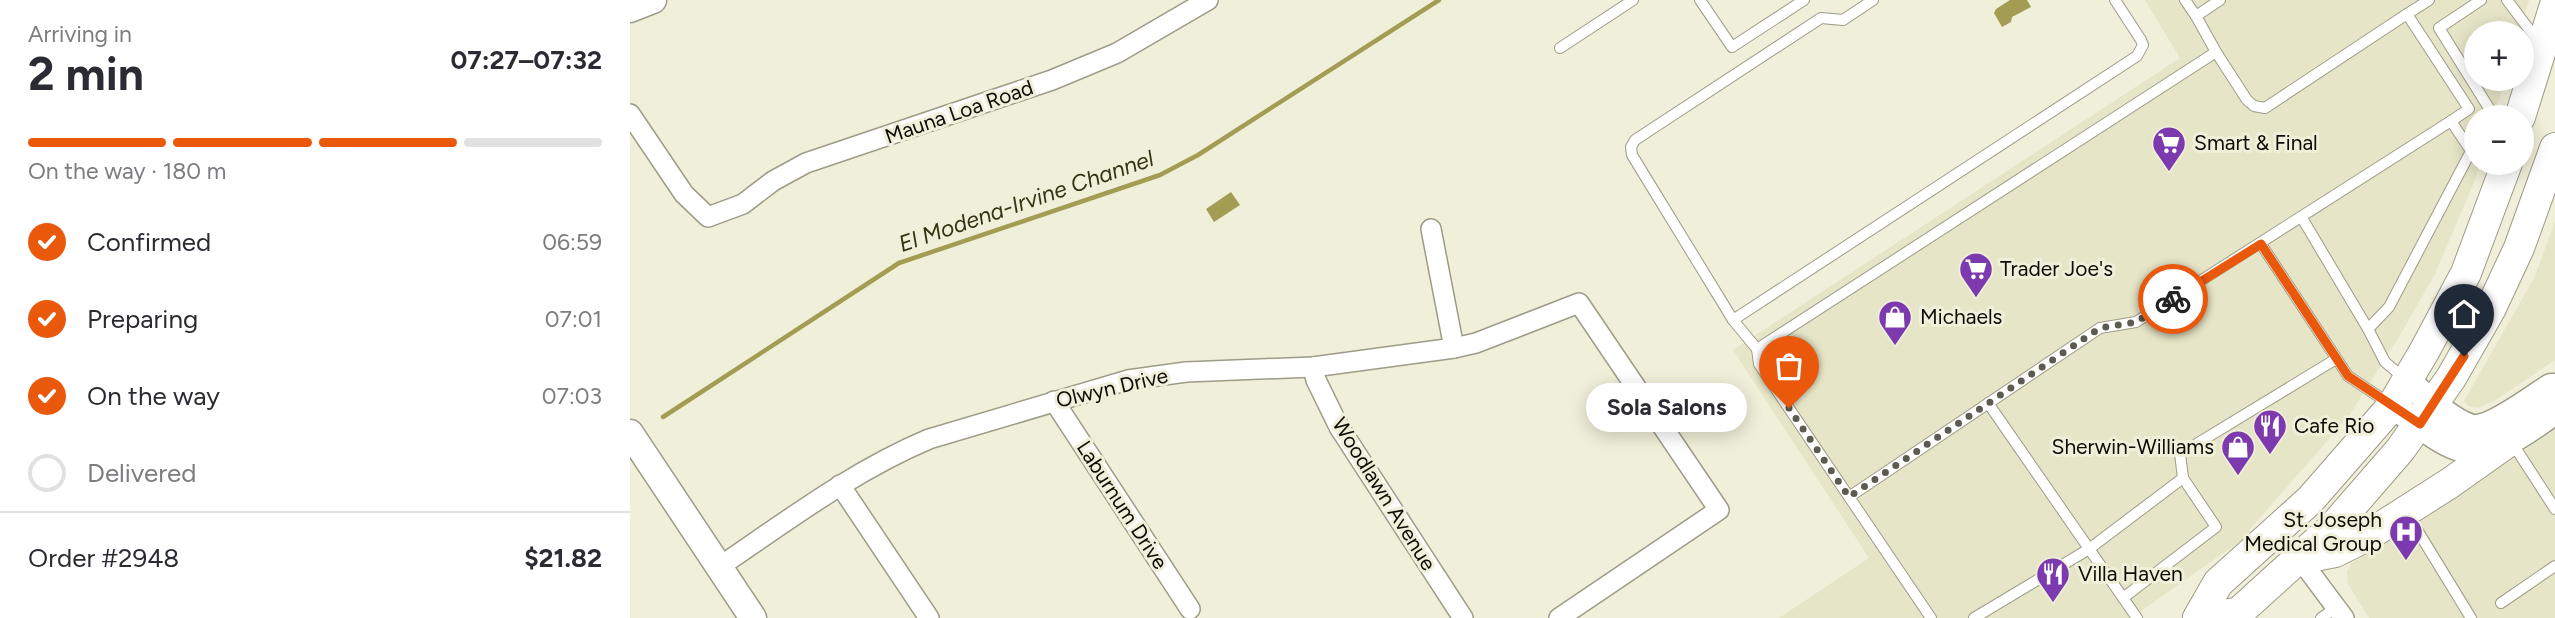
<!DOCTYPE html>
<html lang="en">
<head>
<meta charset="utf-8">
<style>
  body { margin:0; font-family:Figtree,sans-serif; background:#f2f2f3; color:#2b2b33; height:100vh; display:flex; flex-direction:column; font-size:26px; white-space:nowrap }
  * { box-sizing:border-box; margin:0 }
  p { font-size:23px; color:#7c7c81 }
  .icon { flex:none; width:38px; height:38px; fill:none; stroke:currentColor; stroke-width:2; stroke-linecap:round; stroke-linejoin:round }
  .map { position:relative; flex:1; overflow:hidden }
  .sheet { display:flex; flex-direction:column; background:#fff; width:630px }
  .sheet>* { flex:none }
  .controls { position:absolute; left:1834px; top:21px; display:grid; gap:14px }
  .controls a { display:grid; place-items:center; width:70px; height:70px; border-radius:50%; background:#fff; box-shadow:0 4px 18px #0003; font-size:35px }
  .pin { position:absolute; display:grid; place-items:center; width:60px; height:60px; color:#fff; margin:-72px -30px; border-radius:50% 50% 50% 0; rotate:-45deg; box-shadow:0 0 7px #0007 }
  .pin .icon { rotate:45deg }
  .courier { position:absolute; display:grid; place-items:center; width:70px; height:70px; margin:-35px; border:5px solid #ea580c; border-radius:50%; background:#fff; color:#222; box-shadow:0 2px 9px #0007 }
  .bubble { position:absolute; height:49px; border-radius:24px; background:#fff; box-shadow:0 4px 18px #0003; font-size:23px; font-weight:700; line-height:49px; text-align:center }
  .head em { font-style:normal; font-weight:700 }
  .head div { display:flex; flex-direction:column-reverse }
  .head { display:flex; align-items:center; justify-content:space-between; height:119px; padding:0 28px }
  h1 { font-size:46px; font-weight:700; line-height:52px }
  .bar { display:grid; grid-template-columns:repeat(4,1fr); gap:10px 7px; align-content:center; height:84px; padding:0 28px }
  .bar i { height:9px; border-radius:5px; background:#e1e1e2 }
  .bar .current { background:#ea580c }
  .bar p { grid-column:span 4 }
  .line { display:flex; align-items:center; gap:18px; padding:0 28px; border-top:2px solid #e1e1e2 }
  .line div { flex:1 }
  ol { padding:0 28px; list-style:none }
  li { display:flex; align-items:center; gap:21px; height:77px }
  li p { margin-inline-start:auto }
  li .icon { padding:7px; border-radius:50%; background:#ea580c; color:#fff; stroke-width:4 }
  li:last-child { color:#7c7c81 }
  li i { width:38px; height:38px; border:4px solid #e1e1e2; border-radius:50% }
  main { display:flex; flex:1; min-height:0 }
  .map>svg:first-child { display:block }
</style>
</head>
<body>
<main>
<section class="sheet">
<div class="head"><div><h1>2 min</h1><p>Arriving in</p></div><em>07:27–07:32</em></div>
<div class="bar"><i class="current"></i><i class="current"></i><i class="current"></i><i></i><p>On the way · 180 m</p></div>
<ol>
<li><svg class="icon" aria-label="check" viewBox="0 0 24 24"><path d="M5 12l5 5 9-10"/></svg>Confirmed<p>06:59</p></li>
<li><svg class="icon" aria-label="check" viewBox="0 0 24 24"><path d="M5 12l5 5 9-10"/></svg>Preparing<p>07:01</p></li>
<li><svg class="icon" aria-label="check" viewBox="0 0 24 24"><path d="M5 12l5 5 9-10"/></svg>On the way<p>07:03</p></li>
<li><i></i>Delivered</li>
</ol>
<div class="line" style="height:91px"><div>Order #2948</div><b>$21.82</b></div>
</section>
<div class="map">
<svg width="1925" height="618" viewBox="0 0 1925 618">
  <rect width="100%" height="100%" fill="#f0efd9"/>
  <g fill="#e6e5c7">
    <path d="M 1515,0 L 1899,0 L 1889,33 L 1846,33 L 1846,79 L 1875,79 L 1864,117 L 1846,117 L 1846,163 L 1850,163 L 1843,185 L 1804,276 L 1773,330 L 1719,416 L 1620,529 L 1619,535 L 1501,618 L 1149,618 L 1239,558 L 1103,350 L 1550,58 Z"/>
    <path d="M 1925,221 L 1925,360 L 1864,401 L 1848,408 L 1838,406 L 1834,401 L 1905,276 Z"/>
    <path d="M 1925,430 L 1925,618 L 1739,618 L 1718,584 L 1717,571 L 1722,563 Z"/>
  </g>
  <g fill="#a29d53">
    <path d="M 1380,0 L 1397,0 L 1401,7 L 1382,17 L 1381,22 L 1372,27 L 1364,13 L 1366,9 Z"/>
    <path d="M 601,192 L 610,205 L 584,222 L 576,209 Z"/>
  </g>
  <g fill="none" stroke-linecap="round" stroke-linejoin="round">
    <path stroke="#a29d53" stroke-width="4.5" d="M 33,417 L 269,263 L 530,175 L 568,155 L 809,0"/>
    <g stroke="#9d9c87" stroke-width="12">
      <g id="service">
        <path d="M 1070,0 L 1102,47 L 1174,0"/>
        <path d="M 1243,0 L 1213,20 L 1191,18 L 1005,140 L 1001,147 L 1002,155 L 1103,320 L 1507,56 L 1513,45 L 1511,40 L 1485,0"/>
        <path d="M 1555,0 L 1566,16"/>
        <path d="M 1851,0 L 1809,28 L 1862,113 L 1881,117"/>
        <path d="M 1877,0 L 1907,40"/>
        <path d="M 1777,14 L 1799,0"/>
        <path d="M 930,48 L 1003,0"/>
        <path d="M 1586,52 L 1566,16 L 1590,0"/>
        <path d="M 1672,218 L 1738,329 L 1755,362 L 1775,379"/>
        <path d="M 1631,244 L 1718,376 L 1760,404"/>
        <path d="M 1103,320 L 1127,349 L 1129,364 L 1301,618"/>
        <path d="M 1738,329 L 1759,307 L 1841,151"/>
        <path d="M 1127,349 L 1586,52 L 1617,100 L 1624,106 L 1635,108 L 1777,14 L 1839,109 L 1821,121"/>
        <path d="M 1358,403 L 1507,618"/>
        <path d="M 1881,441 L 1925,509"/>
        <path d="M 1219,497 L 1470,328 L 1506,322 L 1821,121 L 1841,151 L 1846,153"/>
        <path d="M 1778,515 L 1841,618"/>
        <path d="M 1493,598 L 1586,527 L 1553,478"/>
        <path d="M 1871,603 L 1925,566"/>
        <path d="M 1344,618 L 1459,549 L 1553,478 L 1550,454 L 1706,359"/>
        <path d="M 1691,618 L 1707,607"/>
      </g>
    </g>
    <g stroke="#9d9c87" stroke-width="22">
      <g id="minor">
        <path d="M 0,114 L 54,194 L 78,217 L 113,204 L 143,181 L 176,163 L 422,80 L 487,53 L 578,0"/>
        <path d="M 801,229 L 824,348"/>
        <path d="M 683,367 L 686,380 L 709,427 L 833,618"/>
        <path d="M 424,401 L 560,609"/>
        <path d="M 210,485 L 299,618"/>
        <path d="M 1670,559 L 1714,618"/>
        <path d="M 89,567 C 157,521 223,471 299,439 L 498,380 L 556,372 L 683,367 L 824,348 L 846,343 L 949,303 L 1089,510 L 929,618"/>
      </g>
    </g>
    <g stroke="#9d9c87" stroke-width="29">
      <g id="secondary">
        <path d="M 0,9 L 23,0"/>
        <path d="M 1778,382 C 1796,397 1817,419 1839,427 C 1858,434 1904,397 1921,387 L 1925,387"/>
        <path d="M 1772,412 C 1789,424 1808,440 1827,447 C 1864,460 1897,430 1925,411"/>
        <path d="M 0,433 L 123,618"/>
      </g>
    </g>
    <g stroke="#9d9c87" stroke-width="32">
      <g id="primary">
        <path d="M 1890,117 L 1925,5"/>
        <path d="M 1670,559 L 1705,552 L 1737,536 L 1820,483 L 1875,444"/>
        <path d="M 1568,618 L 1608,613 L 1704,526 L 1770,450 L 1821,378 L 1861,308 L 1889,248 L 1925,148"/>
        <path d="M 1568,618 L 1588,583 L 1680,500 L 1762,406 L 1795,350 L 1836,273 L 1877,163"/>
      </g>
    </g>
    <use href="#service" stroke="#fff" stroke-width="10"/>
    <use href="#minor" stroke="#fff" stroke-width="19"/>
    <use href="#secondary" stroke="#fff" stroke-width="26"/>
    <use href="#primary" stroke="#fff" stroke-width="30"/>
  </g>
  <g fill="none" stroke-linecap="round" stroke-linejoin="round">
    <path stroke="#5c5b50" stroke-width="7" stroke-dasharray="0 12.6" d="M 1159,408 L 1219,497 L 1470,328 L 1506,322 L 1543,299"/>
    <path stroke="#ea580c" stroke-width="9" d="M 1543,299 L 1631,244 L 1718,376 L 1790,424 L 1834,356"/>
  </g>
  <defs>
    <g id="supermarket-pin" transform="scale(1.75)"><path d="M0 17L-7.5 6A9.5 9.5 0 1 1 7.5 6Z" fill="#7d3aae" stroke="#f0efd9"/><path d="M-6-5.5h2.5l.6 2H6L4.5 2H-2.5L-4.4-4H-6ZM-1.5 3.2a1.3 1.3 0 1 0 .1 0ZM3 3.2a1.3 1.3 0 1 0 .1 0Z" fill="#fff"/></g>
    <g id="shop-pin" transform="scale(1.75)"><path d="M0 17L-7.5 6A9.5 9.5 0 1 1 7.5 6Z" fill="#7d3aae" stroke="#f0efd9"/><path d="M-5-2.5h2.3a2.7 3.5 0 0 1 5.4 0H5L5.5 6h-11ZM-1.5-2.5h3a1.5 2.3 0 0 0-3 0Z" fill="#fff"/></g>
    <g id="restaurant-pin" transform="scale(1.75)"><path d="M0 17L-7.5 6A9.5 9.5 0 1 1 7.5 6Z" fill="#7d3aae" stroke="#f0efd9"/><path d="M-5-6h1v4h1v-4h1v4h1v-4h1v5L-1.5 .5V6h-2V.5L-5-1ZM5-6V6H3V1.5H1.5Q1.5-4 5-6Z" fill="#fff"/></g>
    <g id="hospital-pin" transform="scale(1.75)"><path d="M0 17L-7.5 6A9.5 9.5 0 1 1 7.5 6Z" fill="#7d3aae" stroke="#f0efd9"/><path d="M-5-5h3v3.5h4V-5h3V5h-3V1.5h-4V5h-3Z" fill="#fff"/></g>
  </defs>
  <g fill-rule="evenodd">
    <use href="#supermarket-pin" x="1539" y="143"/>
    <use href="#supermarket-pin" x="1346" y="269"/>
    <use href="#shop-pin" x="1265" y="317"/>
    <use href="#restaurant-pin" x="1640" y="426"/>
    <use href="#shop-pin" x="1608" y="447"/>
    <use href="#hospital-pin" x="1776" y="532"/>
    <use href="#restaurant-pin" x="1423" y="574"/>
  </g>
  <g text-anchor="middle" stroke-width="6" stroke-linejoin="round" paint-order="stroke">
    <g font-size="21" fill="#0d0c06" stroke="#f0efd9">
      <text transform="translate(329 112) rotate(-19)" y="7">Mauna Loa Road</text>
      <text transform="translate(482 388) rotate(-13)" y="7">Olwyn Drive</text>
      <text transform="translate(754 494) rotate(58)" y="7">Woodlawn Avenue</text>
      <text transform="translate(492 505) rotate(57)" y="7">Laburnum Drive</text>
    </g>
    <g font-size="21" fill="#0d0c06" stroke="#f0efd9" text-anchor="start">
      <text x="1564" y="150">Smart &amp; Final</text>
      <text x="1370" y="276">Trader Joe's</text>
      <text x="1290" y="324">Michaels</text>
      <text x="1664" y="433">Cafe Rio</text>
      <text x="1584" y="454" text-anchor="end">Sherwin-Williams</text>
      <text x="1752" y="527" text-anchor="end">St. Joseph<tspan x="1752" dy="24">Medical Group</tspan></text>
      <text x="1448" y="581">Villa Haven</text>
    </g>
    <g font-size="23" font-style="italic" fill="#373413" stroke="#f0efd9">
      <text transform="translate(396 201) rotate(-19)" y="8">El Modena-Irvine Channel</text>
    </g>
  </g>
</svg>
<div class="controls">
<a>+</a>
<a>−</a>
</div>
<div class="pin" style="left:1159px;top:408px;background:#ea580c"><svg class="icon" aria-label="bag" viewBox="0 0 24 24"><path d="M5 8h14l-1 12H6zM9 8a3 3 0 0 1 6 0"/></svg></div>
<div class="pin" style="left:1834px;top:356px;background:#1f2937"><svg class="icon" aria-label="home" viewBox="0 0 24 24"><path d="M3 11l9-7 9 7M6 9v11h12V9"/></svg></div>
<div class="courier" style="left:1543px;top:299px"><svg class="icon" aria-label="bike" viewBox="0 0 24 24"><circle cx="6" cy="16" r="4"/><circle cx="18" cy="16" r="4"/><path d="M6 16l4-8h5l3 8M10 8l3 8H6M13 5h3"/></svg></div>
<div class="bubble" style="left:956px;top:383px;width:161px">Sola Salons</div>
</div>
</main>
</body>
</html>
